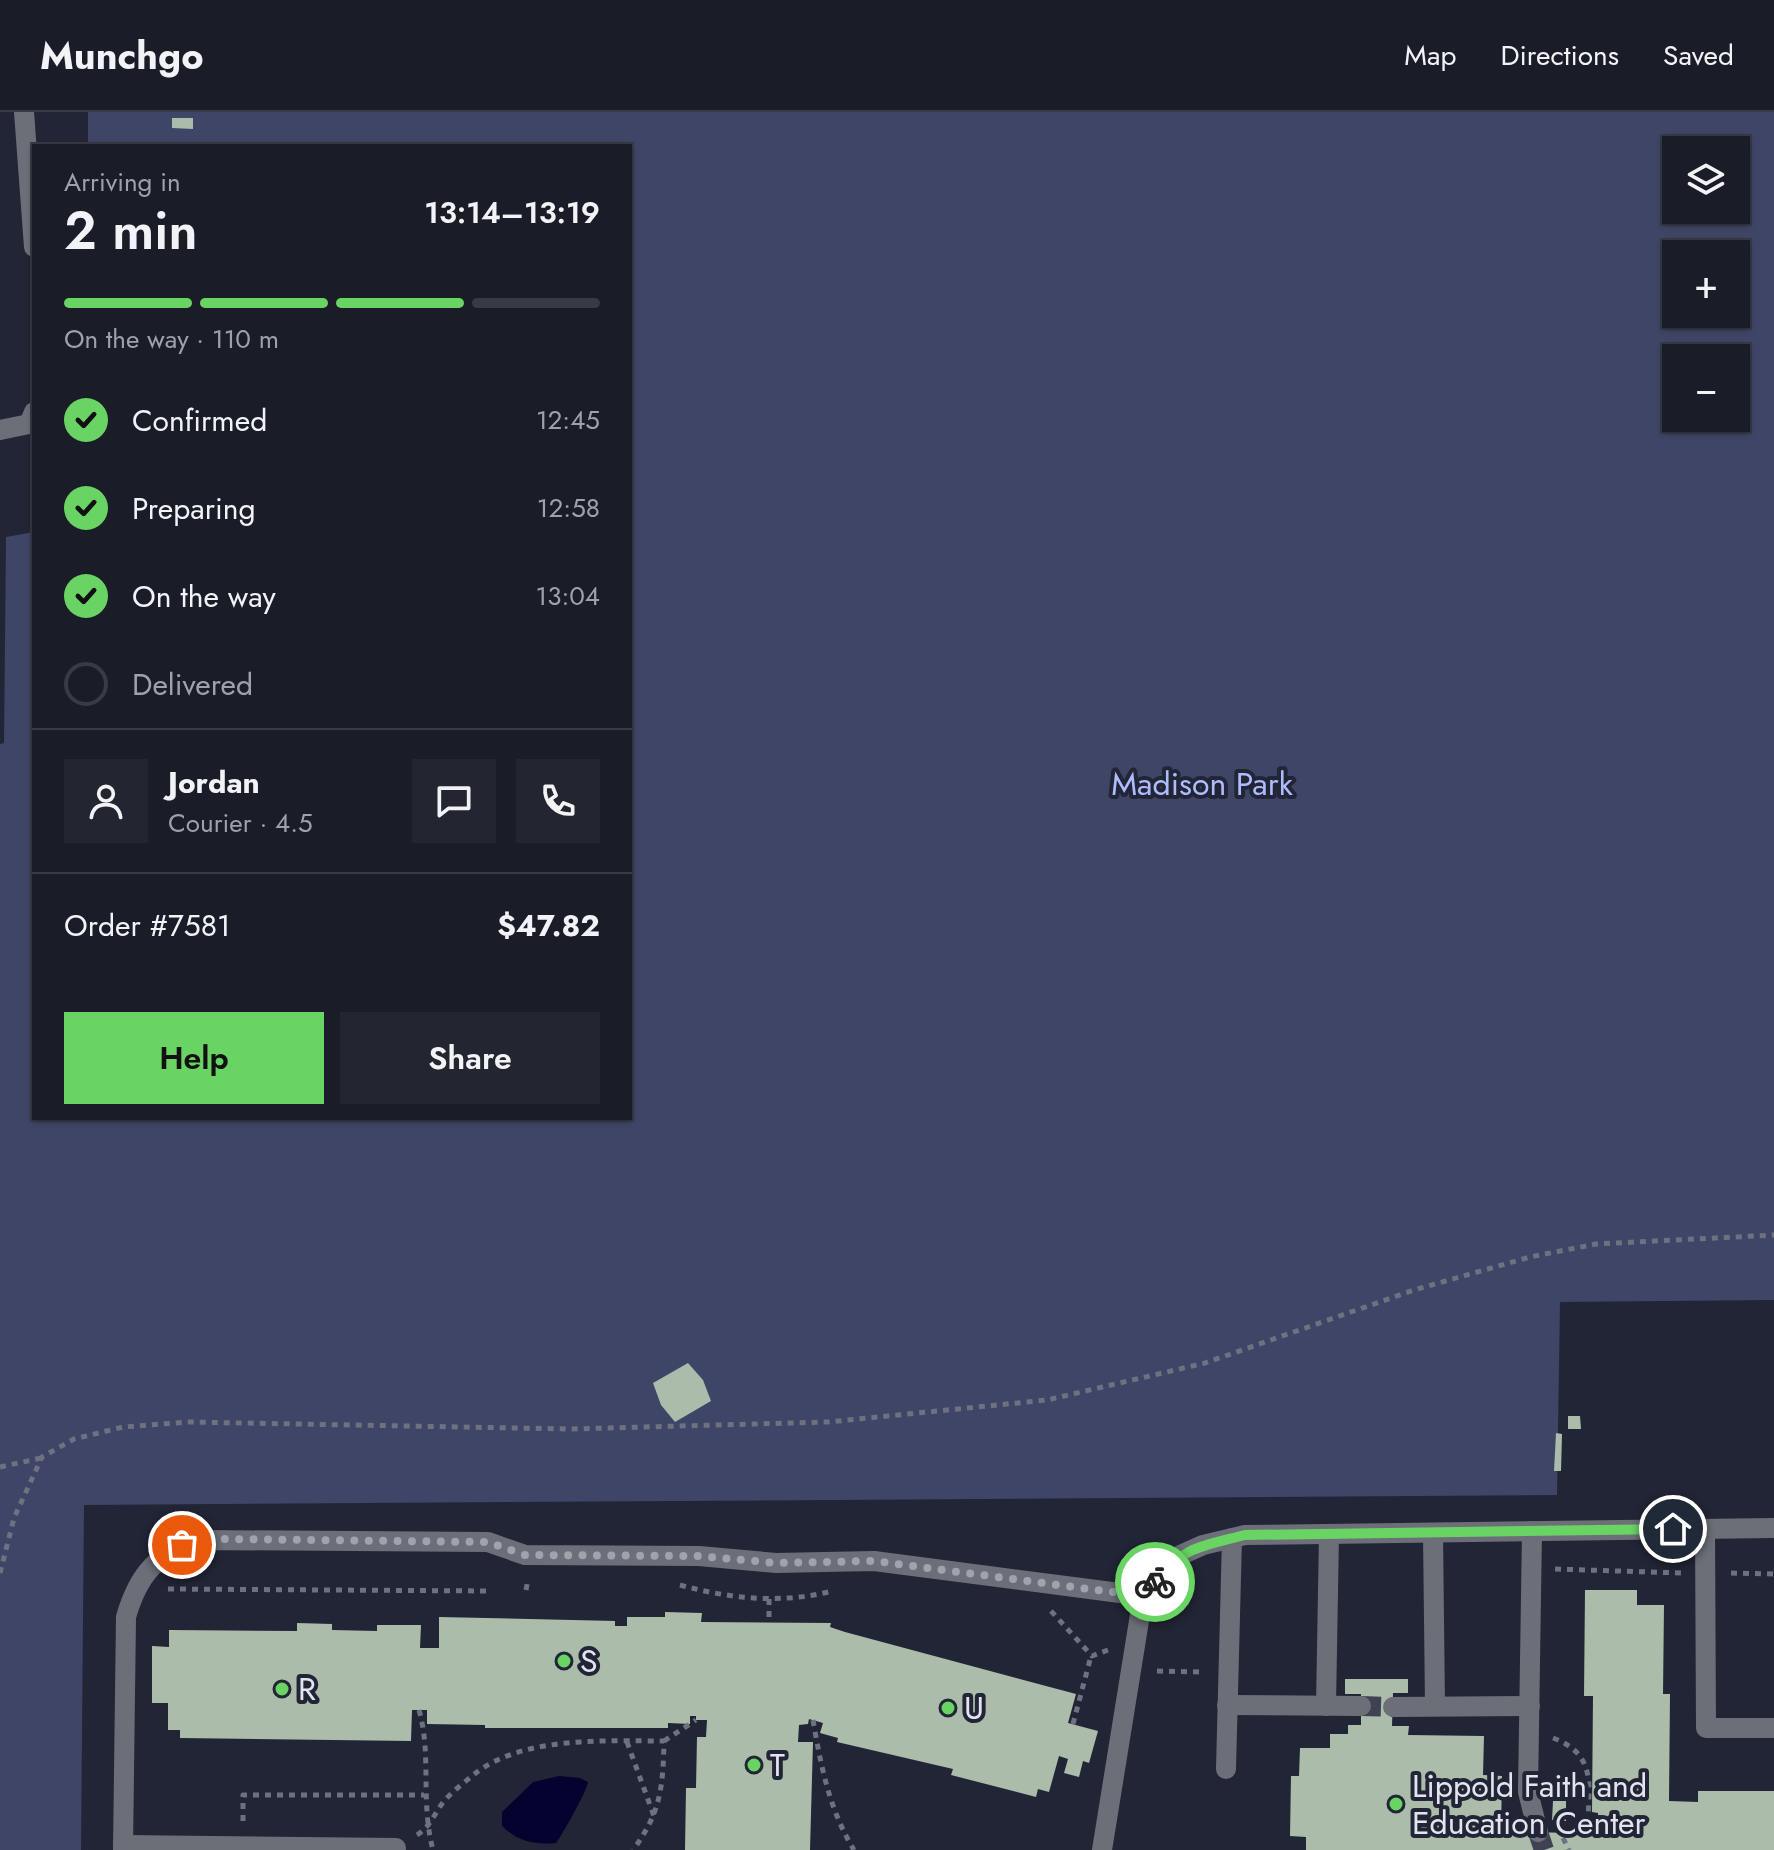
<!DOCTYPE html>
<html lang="en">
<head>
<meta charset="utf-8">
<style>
  body { margin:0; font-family:Jost,sans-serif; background:#232530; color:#f1f3f6; height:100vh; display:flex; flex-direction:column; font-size:30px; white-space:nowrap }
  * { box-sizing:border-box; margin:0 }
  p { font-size:26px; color:#9fa1a8 }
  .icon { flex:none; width:44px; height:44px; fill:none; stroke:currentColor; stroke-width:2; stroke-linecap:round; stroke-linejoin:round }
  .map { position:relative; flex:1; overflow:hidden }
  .panel { position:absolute; left:32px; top:32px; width:600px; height:976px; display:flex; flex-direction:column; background:#1a1c28; border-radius:0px; box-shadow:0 2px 6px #0004,0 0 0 2px #383a45 }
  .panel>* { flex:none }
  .controls { position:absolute; left:1662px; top:24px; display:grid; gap:16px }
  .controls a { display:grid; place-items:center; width:88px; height:88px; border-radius:0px; background:#1a1c28; box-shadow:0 2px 6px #0004,0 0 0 2px #383a45; font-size:40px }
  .pin { position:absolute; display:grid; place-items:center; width:68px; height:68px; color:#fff; margin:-34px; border:4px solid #fff; border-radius:50%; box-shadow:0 2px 8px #0007 }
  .courier { position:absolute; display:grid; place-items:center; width:80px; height:80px; margin:-40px; border:6px solid #69d464; border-radius:50%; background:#fff; color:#222; box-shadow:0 2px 10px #0007 }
  .summary em { font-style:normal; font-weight:600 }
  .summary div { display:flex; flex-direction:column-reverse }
  .summary { display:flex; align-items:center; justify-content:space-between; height:136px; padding:0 32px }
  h1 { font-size:52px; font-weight:600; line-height:60px }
  .bar { display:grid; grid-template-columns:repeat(4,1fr); gap:12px 8px; align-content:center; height:96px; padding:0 32px }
  .bar i { height:10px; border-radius:6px; background:#383a45 }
  .bar .current { background:#69d464 }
  .bar p { grid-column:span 4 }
  .line { display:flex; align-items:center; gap:20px; padding:0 32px; border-top:2px solid #383a45 }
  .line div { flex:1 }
  .round { display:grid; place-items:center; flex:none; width:84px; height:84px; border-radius:0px; background:#232530 }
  ol { padding:0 32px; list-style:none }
  li { display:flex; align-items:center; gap:24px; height:88px }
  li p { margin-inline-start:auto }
  li .icon { padding:8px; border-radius:50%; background:#69d464; color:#111; stroke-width:4 }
  li:last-child { color:#9fa1a8 }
  li i { width:44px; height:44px; border:4px solid #383a45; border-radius:50% }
  .button { display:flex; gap:16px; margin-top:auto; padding:16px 32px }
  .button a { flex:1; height:92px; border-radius:0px; background:#69d464; color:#111; font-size:32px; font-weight:600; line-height:92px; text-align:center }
  .button a+a { background:#232530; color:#f1f3f6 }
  header { display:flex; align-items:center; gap:48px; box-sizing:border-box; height:112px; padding:0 40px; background:#1a1c28; border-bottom:2px solid #383a45 }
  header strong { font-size:38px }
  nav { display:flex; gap:44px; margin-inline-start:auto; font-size:28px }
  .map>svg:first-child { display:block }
</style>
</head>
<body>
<header>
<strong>Munchgo</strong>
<nav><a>Map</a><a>Directions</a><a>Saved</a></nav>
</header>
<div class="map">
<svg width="1774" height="1738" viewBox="0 0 1774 1738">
  <rect width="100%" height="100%" fill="#222536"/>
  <path fill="#3e4566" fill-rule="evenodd" d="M 88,0 L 1774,0 L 1774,1188 L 1560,1190 L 1557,1383 L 84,1393 L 81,1738 L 0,1738 L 0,632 L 4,631 L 6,425 L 34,420 L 34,1006 L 630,1006 L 630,34 L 88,34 ZM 1676,38 L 1736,38 L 1736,98 L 1676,98 ZM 1676,142 L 1736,142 L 1736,202 L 1676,202 ZM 1676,246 L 1736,246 L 1736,306 L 1676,306 Z"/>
  <path fill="#06022f" d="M 559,1664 L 580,1666 L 588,1670 C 587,1679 563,1721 556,1731 C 535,1733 518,1730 502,1714 L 502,1700 L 533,1670 Z"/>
  <g fill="#acbcaa">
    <path d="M 172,6 L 193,6 L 193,17 L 172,16 Z"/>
    <path d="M 688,1251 L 703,1268 L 711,1289 L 675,1310 L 661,1293 L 653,1271 Z"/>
    <path d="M 1568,1304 L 1580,1304 L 1581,1317 L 1568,1317 Z"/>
    <path d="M 1556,1321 L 1562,1322 L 1561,1359 L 1554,1359 Z"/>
    <path d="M 1585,1478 L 1637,1478 L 1637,1493 L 1664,1493 L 1663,1582 L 1670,1582 L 1669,1689 L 1698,1690 L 1698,1679 L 1774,1679 L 1774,1738 L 1306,1738 L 1306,1725 L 1290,1724 L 1291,1664 L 1299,1664 L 1300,1636 L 1330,1636 L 1330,1622 L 1348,1622 L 1348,1613 L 1361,1613 L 1361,1582 L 1345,1582 L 1345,1567 L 1408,1567 L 1408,1581 L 1393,1581 L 1392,1614 L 1409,1614 L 1408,1623 L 1484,1624 L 1483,1663 L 1502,1664 L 1501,1720 L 1598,1721 L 1598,1701 L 1592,1700 L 1593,1584 L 1584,1584 Z"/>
    <path d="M 665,1500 L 702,1501 L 701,1510 L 831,1511 L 830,1515 L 845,1520 L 1076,1582 L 1068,1611 L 1098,1619 L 1089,1651 L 1083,1649 L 1079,1665 L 1064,1661 L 1068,1647 L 1059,1644 L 1049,1680 L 1038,1677 L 1036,1685 L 951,1663 L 953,1657 L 837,1630 L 838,1626 L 820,1621 L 823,1611 L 809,1607 L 808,1612 L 799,1613 L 798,1630 L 813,1630 L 810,1738 L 685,1738 L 686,1676 L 696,1676 L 697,1625 L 706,1625 L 707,1608 L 696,1608 L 696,1604 L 690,1604 L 690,1612 L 668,1611 L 668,1616 L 485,1616 L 485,1613 L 427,1612 L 427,1598 L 412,1598 L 411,1629 L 180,1626 L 180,1618 L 168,1618 L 168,1591 L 152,1591 L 152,1534 L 169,1535 L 169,1518 L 297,1519 L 297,1511 L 332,1512 L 332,1518 L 377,1519 L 377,1513 L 421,1513 L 420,1536 L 439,1536 L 439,1505 L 615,1509 L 615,1514 L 627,1514 L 627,1505 L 665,1505 Z"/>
    <path d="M 1553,1689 L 1566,1689 L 1566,1709 L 1552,1708 Z"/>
  </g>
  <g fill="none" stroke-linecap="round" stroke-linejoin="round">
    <g stroke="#3f4252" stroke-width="20" stroke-dasharray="20 10" stroke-linecap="butt">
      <path d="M 1361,1594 L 1393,1595"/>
      <path d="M 1538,1720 L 1544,1738"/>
    </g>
    <g stroke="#6e7180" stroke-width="5" stroke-dasharray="6 6" stroke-linecap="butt">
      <path d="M 0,1355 L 41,1346"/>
      <path d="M 1555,1457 L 1681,1461"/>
      <path d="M 0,1461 L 14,1406 L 42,1345 L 74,1327 L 123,1315 L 188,1310 L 570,1317 L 828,1310 L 1047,1288 L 1205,1251 L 1414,1178 L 1530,1145 L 1596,1132 L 1774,1123"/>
      <path d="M 1731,1461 L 1774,1462"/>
      <path d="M 680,1473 C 731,1487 782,1492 832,1479"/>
      <path d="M 168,1477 L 491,1479"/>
      <path d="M 526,1478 L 528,1467"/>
      <path d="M 769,1487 L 769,1511"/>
      <path d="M 1051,1499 L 1092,1544 L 1108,1538"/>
      <path d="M 1157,1559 L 1203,1560"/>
      <path d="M 419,1598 C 432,1643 420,1689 433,1738"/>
      <path d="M 813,1608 C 821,1654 829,1697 854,1738"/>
      <path d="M 1073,1612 L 1091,1544"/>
      <path d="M 1553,1626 C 1596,1642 1589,1672 1588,1710 L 1598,1711"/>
      <path d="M 664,1629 L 696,1608"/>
      <path d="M 627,1630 L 654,1704"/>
      <path d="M 243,1709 L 243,1683 L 424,1683"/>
      <path d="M 417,1723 C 431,1714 434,1702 444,1689 C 453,1679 466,1669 477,1660 C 526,1624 606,1629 664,1629 C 663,1675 661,1700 633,1738"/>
      <path d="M 1563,1726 L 1569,1738"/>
    </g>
    <g stroke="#6d6f78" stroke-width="20">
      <path d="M 24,0 L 34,135"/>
      <path d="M 0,318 L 29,312 L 34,300"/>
      <path d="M 1705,1417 L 1706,1616 L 1774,1616"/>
      <path d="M 1532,1419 L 1528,1680 L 1538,1720"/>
      <path d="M 1433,1421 L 1435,1594"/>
      <path d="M 1227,1593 L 1361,1594"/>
      <path d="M 1326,1594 L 1329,1422"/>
      <path d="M 1393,1595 L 1530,1594"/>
      <path d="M 1226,1657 L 1232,1426"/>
      <path d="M 123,1733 L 396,1736"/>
      <path d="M 123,1738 L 126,1505 C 138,1463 157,1440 201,1428 L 488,1430 L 525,1443 L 699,1444 L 776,1451 L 874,1449 L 1143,1484"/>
      <path d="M 1102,1738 L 1143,1484 L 1174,1446 L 1203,1433 L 1245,1423 L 1774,1416"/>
    </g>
  </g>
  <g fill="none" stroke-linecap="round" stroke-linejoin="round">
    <path stroke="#9fa2af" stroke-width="8" stroke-dasharray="0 14.4" d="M 182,1433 L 224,1427 L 488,1430 L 525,1443 L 699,1444 L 776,1451 L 874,1449 L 1143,1484 L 1155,1470"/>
    <path stroke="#69d464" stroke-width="10" d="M 1155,1470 C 1183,1434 1203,1434 1245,1423 L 1673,1417"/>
  </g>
  <g fill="#69d464" stroke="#222536" stroke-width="3">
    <circle cx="564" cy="1549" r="8"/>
    <circle cx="282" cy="1577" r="8"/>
    <circle cx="948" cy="1596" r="8"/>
    <circle cx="754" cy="1653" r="8"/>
    <circle cx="1396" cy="1692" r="8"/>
  </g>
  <g text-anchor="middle" stroke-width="8" stroke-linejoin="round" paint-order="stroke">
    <g font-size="32" fill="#aebcfe" stroke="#222536">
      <text x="1202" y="683">Madison Park</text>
    </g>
    <g font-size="32" fill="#e2e5f0" stroke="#222536" text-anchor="start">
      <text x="580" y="1560">S</text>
      <text x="298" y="1588">R</text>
      <text x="964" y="1607">U</text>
      <text x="770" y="1664">T</text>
      <text x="1412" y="1685">Lippold Faith and<tspan x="1412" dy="37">Education Center</tspan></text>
    </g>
  </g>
</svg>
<div class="controls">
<a><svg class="icon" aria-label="layers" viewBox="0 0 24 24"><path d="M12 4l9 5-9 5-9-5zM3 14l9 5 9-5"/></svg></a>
<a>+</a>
<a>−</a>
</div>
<div class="pin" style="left:182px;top:1433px;background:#ea580c"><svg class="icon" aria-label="bag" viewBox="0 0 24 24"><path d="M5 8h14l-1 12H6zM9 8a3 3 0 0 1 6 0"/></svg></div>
<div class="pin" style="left:1673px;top:1417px;background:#1f2937"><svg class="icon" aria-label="home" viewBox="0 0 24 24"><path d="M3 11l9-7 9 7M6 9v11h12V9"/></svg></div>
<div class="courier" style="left:1155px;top:1470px"><svg class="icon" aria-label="bike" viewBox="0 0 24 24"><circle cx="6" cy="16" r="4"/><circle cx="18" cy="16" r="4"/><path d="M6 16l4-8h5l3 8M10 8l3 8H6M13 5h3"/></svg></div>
<section class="panel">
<div class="summary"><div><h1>2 min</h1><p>Arriving in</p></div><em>13:14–13:19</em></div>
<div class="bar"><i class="current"></i><i class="current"></i><i class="current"></i><i></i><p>On the way · 110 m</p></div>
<ol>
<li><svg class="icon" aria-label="check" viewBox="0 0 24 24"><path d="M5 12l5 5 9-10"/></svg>Confirmed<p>12:45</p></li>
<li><svg class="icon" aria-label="check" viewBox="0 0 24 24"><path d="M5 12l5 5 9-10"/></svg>Preparing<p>12:58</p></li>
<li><svg class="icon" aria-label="check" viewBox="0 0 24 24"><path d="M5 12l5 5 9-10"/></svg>On the way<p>13:04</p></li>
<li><i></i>Delivered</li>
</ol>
<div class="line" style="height:144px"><a class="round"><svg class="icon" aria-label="person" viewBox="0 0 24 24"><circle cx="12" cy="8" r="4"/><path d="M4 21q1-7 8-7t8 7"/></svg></a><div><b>Jordan</b><p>Courier · 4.5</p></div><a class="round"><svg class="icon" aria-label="chat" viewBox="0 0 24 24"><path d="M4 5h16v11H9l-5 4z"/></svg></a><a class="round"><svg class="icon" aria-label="phone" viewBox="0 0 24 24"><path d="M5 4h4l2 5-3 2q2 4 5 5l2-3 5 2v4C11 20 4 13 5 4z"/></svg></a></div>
<div class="line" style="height:104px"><div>Order #7581</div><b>$47.82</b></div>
<div class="button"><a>Help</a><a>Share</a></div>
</section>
</div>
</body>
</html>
